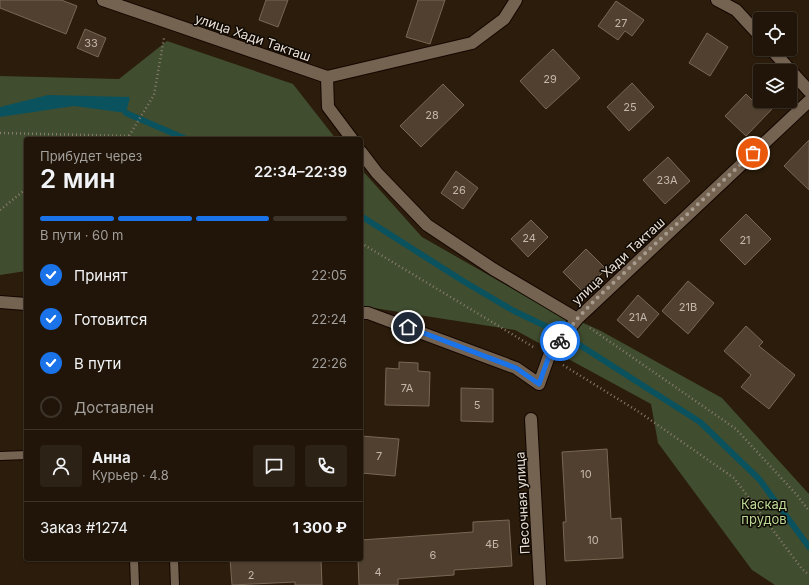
<!DOCTYPE html>
<html lang="ru">
<head>
<meta charset="utf-8">
<style>
  body { margin:0; font-family:Inter,sans-serif; background:#2d2216; color:#f1f3f6; height:100vh; display:flex; flex-direction:column; font-size:15px; white-space:nowrap }
  * { box-sizing:border-box; margin:0 }
  p { font-size:13px; color:#a29f9c }
  .icon { flex:none; width:22px; height:22px; fill:none; stroke:currentColor; stroke-width:2; stroke-linecap:round; stroke-linejoin:round }
  .map { position:relative; flex:1; overflow:hidden }
  .side { position:absolute; left:24px; top:137px; width:339px; height:424px; display:flex; flex-direction:column; background:#201508; border-radius:4px; box-shadow:0 1px 3px #0004,0 0 0 1px #3d3429 }
  .side>* { flex:none }
  .fabs { position:absolute; left:753px; top:12px; display:grid; gap:8px }
  .fabs a { display:grid; place-items:center; width:44px; height:44px; border-radius:4px; background:#201508; box-shadow:0 1px 3px #0004,0 0 0 1px #3d3429; font-size:20px }
  .pin { position:absolute; display:grid; place-items:center; width:34px; height:34px; color:#fff; margin:-17px; border:2px solid #fff; border-radius:50%; box-shadow:0 1px 4px #0007 }
  .courier { position:absolute; display:grid; place-items:center; width:40px; height:40px; margin:-20px; border:3px solid #1a73e8; border-radius:50%; background:#fff; color:#222; box-shadow:0 1px 5px #0007 }
  .overview em { font-style:normal; font-weight:600 }
  .overview div { display:flex; flex-direction:column-reverse }
  .overview { display:flex; align-items:center; justify-content:space-between; height:68px; padding:0 16px }
  h1 { font-size:26px; font-weight:600; line-height:30px }
  .bar { display:grid; grid-template-columns:repeat(4,1fr); gap:6px 4px; align-content:center; height:48px; padding:0 16px }
  .bar i { height:5px; border-radius:3px; background:#3d3429 }
  .bar .current { background:#1a73e8 }
  .bar p { grid-column:span 4 }
  .line { display:flex; align-items:center; gap:10px; padding:0 16px; border-top:1px solid #3d3429 }
  .line div { flex:1 }
  .round { display:grid; place-items:center; flex:none; width:42px; height:42px; border-radius:4px; background:#2d2216 }
  ol { padding:0 16px; list-style:none }
  li { display:flex; align-items:center; gap:12px; height:44px }
  li p { margin-inline-start:auto }
  li .icon { padding:4px; border-radius:50%; background:#1a73e8; color:#fff; stroke-width:4 }
  li:last-child { color:#a29f9c }
  li i { width:22px; height:22px; border:2px solid #3d3429; border-radius:50% }
  .map>svg:first-child { display:block }
</style>
</head>
<body>
<div class="map">
<svg width="809" height="585" viewBox="0 0 809 585">
  <rect width="100%" height="100%" fill="#2b1c0b"/>
  <g fill="#404d2f">
    <path d="M 167,41 L 293,84 L 336,139 L 26,139 L 26,271 L 0,275 L 0,76 L 119,79 Z"/>
    <path d="M 361,169 L 422,237 L 527,297 L 601,331 L 722,398 L 809,494 L 809,585 L 775,585 L 752,570 L 658,443 L 651,404 L 515,330 L 361,306 Z"/>
  </g>
  <path fill="#0b525f" d="M 48,95 L 130,97 L 126,113 L 74,106 L 0,117 L 0,107 Z"/>
  <g fill="none" stroke-linecap="round" stroke-linejoin="round">
    <g stroke="#0b525f" stroke-width="6">
      <path d="M 126,113 L 186,139"/>
      <path d="M 361,216 L 463,281 L 514,311 L 564,335 L 700,422 L 759,479 L 809,547"/>
    </g>
  </g>
  <g fill="#51402f" stroke="#796754">
    <path d="M 0,0 L 61,0 L 77,6 L 66,34 L 0,8 Z"/>
    <path d="M 266,0 L 288,0 L 278,27 L 259,20 Z"/>
    <path d="M 418,0 L 445,0 L 430,44 L 406,37 Z"/>
    <path d="M 616,1 L 644,20 L 632,36 L 625,31 L 618,40 L 598,26 Z"/>
    <path d="M 85,29 L 106,38 L 98,57 L 77,48 Z"/>
    <path d="M 707,33 L 728,47 L 710,76 L 689,63 Z"/>
    <path d="M 553,49 L 580,78 L 546,109 L 520,81 Z"/>
    <path d="M 632,83 L 654,107 L 629,131 L 607,107 Z"/>
    <path d="M 443,84 L 464,105 L 421,147 L 400,126 Z"/>
    <path d="M 759,93 L 760,101 L 768,101 L 774,107 L 746,136 L 725,116 L 746,94 L 752,100 Z"/>
    <path d="M 809,140 L 809,190 L 784,166 Z"/>
    <path d="M 668,157 L 690,181 L 665,204 L 643,180 Z"/>
    <path d="M 456,171 L 478,188 L 463,209 L 441,193 Z"/>
    <path d="M 746,214 L 771,239 L 745,265 L 720,240 Z"/>
    <path d="M 531,220 L 548,237 L 528,257 L 511,239 Z"/>
    <path d="M 586,249 L 606,269 L 583,292 L 563,272 Z"/>
    <path d="M 688,281 L 714,303 L 688,334 L 662,311 Z"/>
    <path d="M 638,295 L 659,314 L 638,338 L 617,320 Z"/>
    <path d="M 746,326 L 763,342 L 759,346 L 795,375 L 769,409 L 741,387 L 751,375 L 724,351 Z"/>
    <path d="M 399,362 L 418,363 L 418,371 L 430,372 L 429,406 L 385,405 L 386,368 L 399,369 Z"/>
    <path d="M 461,388 L 493,389 L 493,422 L 461,421 Z"/>
    <path d="M 361,436 L 399,439 L 395,476 L 361,473 Z"/>
    <path d="M 607,449 L 611,519 L 621,518 L 623,558 L 565,561 L 563,522 L 566,522 L 562,452 Z"/>
    <path d="M 509,520 L 512,566 L 454,570 L 454,575 L 398,579 L 398,585 L 359,585 L 358,559 L 361,559 L 361,540 L 473,532 L 473,522 Z"/>
    <path d="M 230,559 L 321,559 L 322,585 L 295,585 L 295,582 L 232,585 Z"/>
  </g>
  <g fill="none" stroke-linecap="round" stroke-linejoin="round">
    <g stroke="#130600" stroke-width="10">
      <g id="lane">
        <path d="M 0,456 L 26,455"/>
        <path d="M 134,559 L 135,585"/>
        <path d="M 174,559 L 175,585"/>
      </g>
    </g>
    <g stroke="#130600" stroke-width="14">
      <g id="street">
        <path d="M 103,0 L 327,77 L 328,107 L 352,139"/>
        <path d="M 717,0 L 736,10 L 760,36"/>
        <path d="M 771,49 L 809,91"/>
        <path d="M 327,77 L 472,43 L 504,19 L 516,0"/>
        <path d="M 361,152 L 377,173 L 427,225 L 493,269 L 577,319 L 809,101"/>
        <path d="M 0,302 L 26,304"/>
        <path d="M 361,313 L 368,313 L 516,368 L 539,384 L 549,356 L 577,319"/>
        <path d="M 531,419 L 540,585"/>
      </g>
    </g>
    <g stroke="#897c6e" stroke-width="2.5" stroke-dasharray="1 3" stroke-linecap="butt">
      <path d="M 0,133 L 129,136 L 132,139"/>
      <path d="M 122,139 L 129,136 L 154,95 L 164,38"/>
      <path d="M 0,210 L 26,189"/>
      <path d="M 361,243 L 535,348"/>
      <path d="M 590,328 L 736,429 L 797,495 L 809,511"/>
      <path d="M 563,365 L 639,412 L 734,478 L 802,569 L 809,575"/>
    </g>
    <use href="#lane" stroke="#756351" stroke-width="8"/>
    <use href="#street" stroke="#756351" stroke-width="12"/>
  </g>
  <g fill="none" stroke-linecap="round" stroke-linejoin="round">
    <path stroke="#a79b8e" stroke-width="4" stroke-dasharray="0 7.2" d="M 560,341 L 577,319 L 596,299 L 753,153"/>
    <path stroke="#1a73e8" stroke-width="5" d="M 408,327 L 516,368 L 539,384 L 549,356 L 560,341"/>
  </g>
  <g text-anchor="middle" stroke-width="3" stroke-linejoin="round" paint-order="stroke">
    <g font-size="11" fill="#c4b7ac">
      <text x="621" y="27">27</text>
      <text x="91" y="47">33</text>
      <text x="550" y="83">29</text>
      <text x="630" y="111">25</text>
      <text x="432" y="119">28</text>
      <text x="667" y="184">23А</text>
      <text x="459" y="194">26</text>
      <text x="529" y="242">24</text>
      <text x="745" y="244">21</text>
      <text x="688" y="311">21В</text>
      <text x="638" y="321">21А</text>
      <text x="407" y="392">7А</text>
      <text x="477" y="409">5</text>
      <text x="379" y="460">7</text>
      <text x="586" y="478">10</text>
      <text x="593" y="544">10</text>
      <text x="492" y="548">4Б</text>
      <text x="433" y="559">6</text>
      <text x="378" y="576">4</text>
      <text x="251" y="579">2</text>
    </g>
    <g font-size="13" fill="#eadfd5" stroke="#0e0803">
      <text transform="translate(253 37) rotate(19)" y="5">улица Хади Такташ</text>
      <text transform="translate(618 261) rotate(-43)" y="5">улица Хади Такташ</text>
      <text transform="translate(522 503) rotate(-93)" y="5">Песочная улица</text>
    </g>
    <g font-size="13" fill="#bcda95" stroke="#0e0803">
      <text x="764" y="509">Каскад<tspan x="764" dy="15">прудов</tspan></text>
    </g>
  </g>
</svg>
<div class="fabs">
<a><svg class="icon" aria-label="locate" viewBox="0 0 24 24"><circle cx="12" cy="12" r="6"/><path d="M12 2v4M12 18v4M2 12h4M18 12h4"/></svg></a>
<a><svg class="icon" aria-label="layers" viewBox="0 0 24 24"><path d="M12 4l9 5-9 5-9-5zM3 14l9 5 9-5"/></svg></a>
</div>
<div class="pin" style="left:753px;top:153px;background:#ea580c"><svg class="icon" aria-label="bag" viewBox="0 0 24 24"><path d="M5 8h14l-1 12H6zM9 8a3 3 0 0 1 6 0"/></svg></div>
<div class="pin" style="left:408px;top:327px;background:#1f2937"><svg class="icon" aria-label="home" viewBox="0 0 24 24"><path d="M3 11l9-7 9 7M6 9v11h12V9"/></svg></div>
<div class="courier" style="left:560px;top:341px"><svg class="icon" aria-label="bike" viewBox="0 0 24 24"><circle cx="6" cy="16" r="4"/><circle cx="18" cy="16" r="4"/><path d="M6 16l4-8h5l3 8M10 8l3 8H6M13 5h3"/></svg></div>
<section class="side">
<div class="overview"><div><h1>2 мин</h1><p>Прибудет через</p></div><em>22:34–22:39</em></div>
<div class="bar"><i class="current"></i><i class="current"></i><i class="current"></i><i></i><p>В пути · 60 m</p></div>
<ol>
<li><svg class="icon" aria-label="check" viewBox="0 0 24 24"><path d="M5 12l5 5 9-10"/></svg>Принят<p>22:05</p></li>
<li><svg class="icon" aria-label="check" viewBox="0 0 24 24"><path d="M5 12l5 5 9-10"/></svg>Готовится<p>22:24</p></li>
<li><svg class="icon" aria-label="check" viewBox="0 0 24 24"><path d="M5 12l5 5 9-10"/></svg>В пути<p>22:26</p></li>
<li><i></i>Доставлен</li>
</ol>
<div class="line" style="height:72px"><a class="round"><svg class="icon" aria-label="person" viewBox="0 0 24 24"><circle cx="12" cy="8" r="4"/><path d="M4 21q1-7 8-7t8 7"/></svg></a><div><b>Анна</b><p>Курьер · 4.8</p></div><a class="round"><svg class="icon" aria-label="chat" viewBox="0 0 24 24"><path d="M4 5h16v11H9l-5 4z"/></svg></a><a class="round"><svg class="icon" aria-label="phone" viewBox="0 0 24 24"><path d="M5 4h4l2 5-3 2q2 4 5 5l2-3 5 2v4C11 20 4 13 5 4z"/></svg></a></div>
<div class="line" style="height:52px"><div>Заказ #1274</div><b>1 300 ₽</b></div>
</section>
</div>
</body>
</html>
